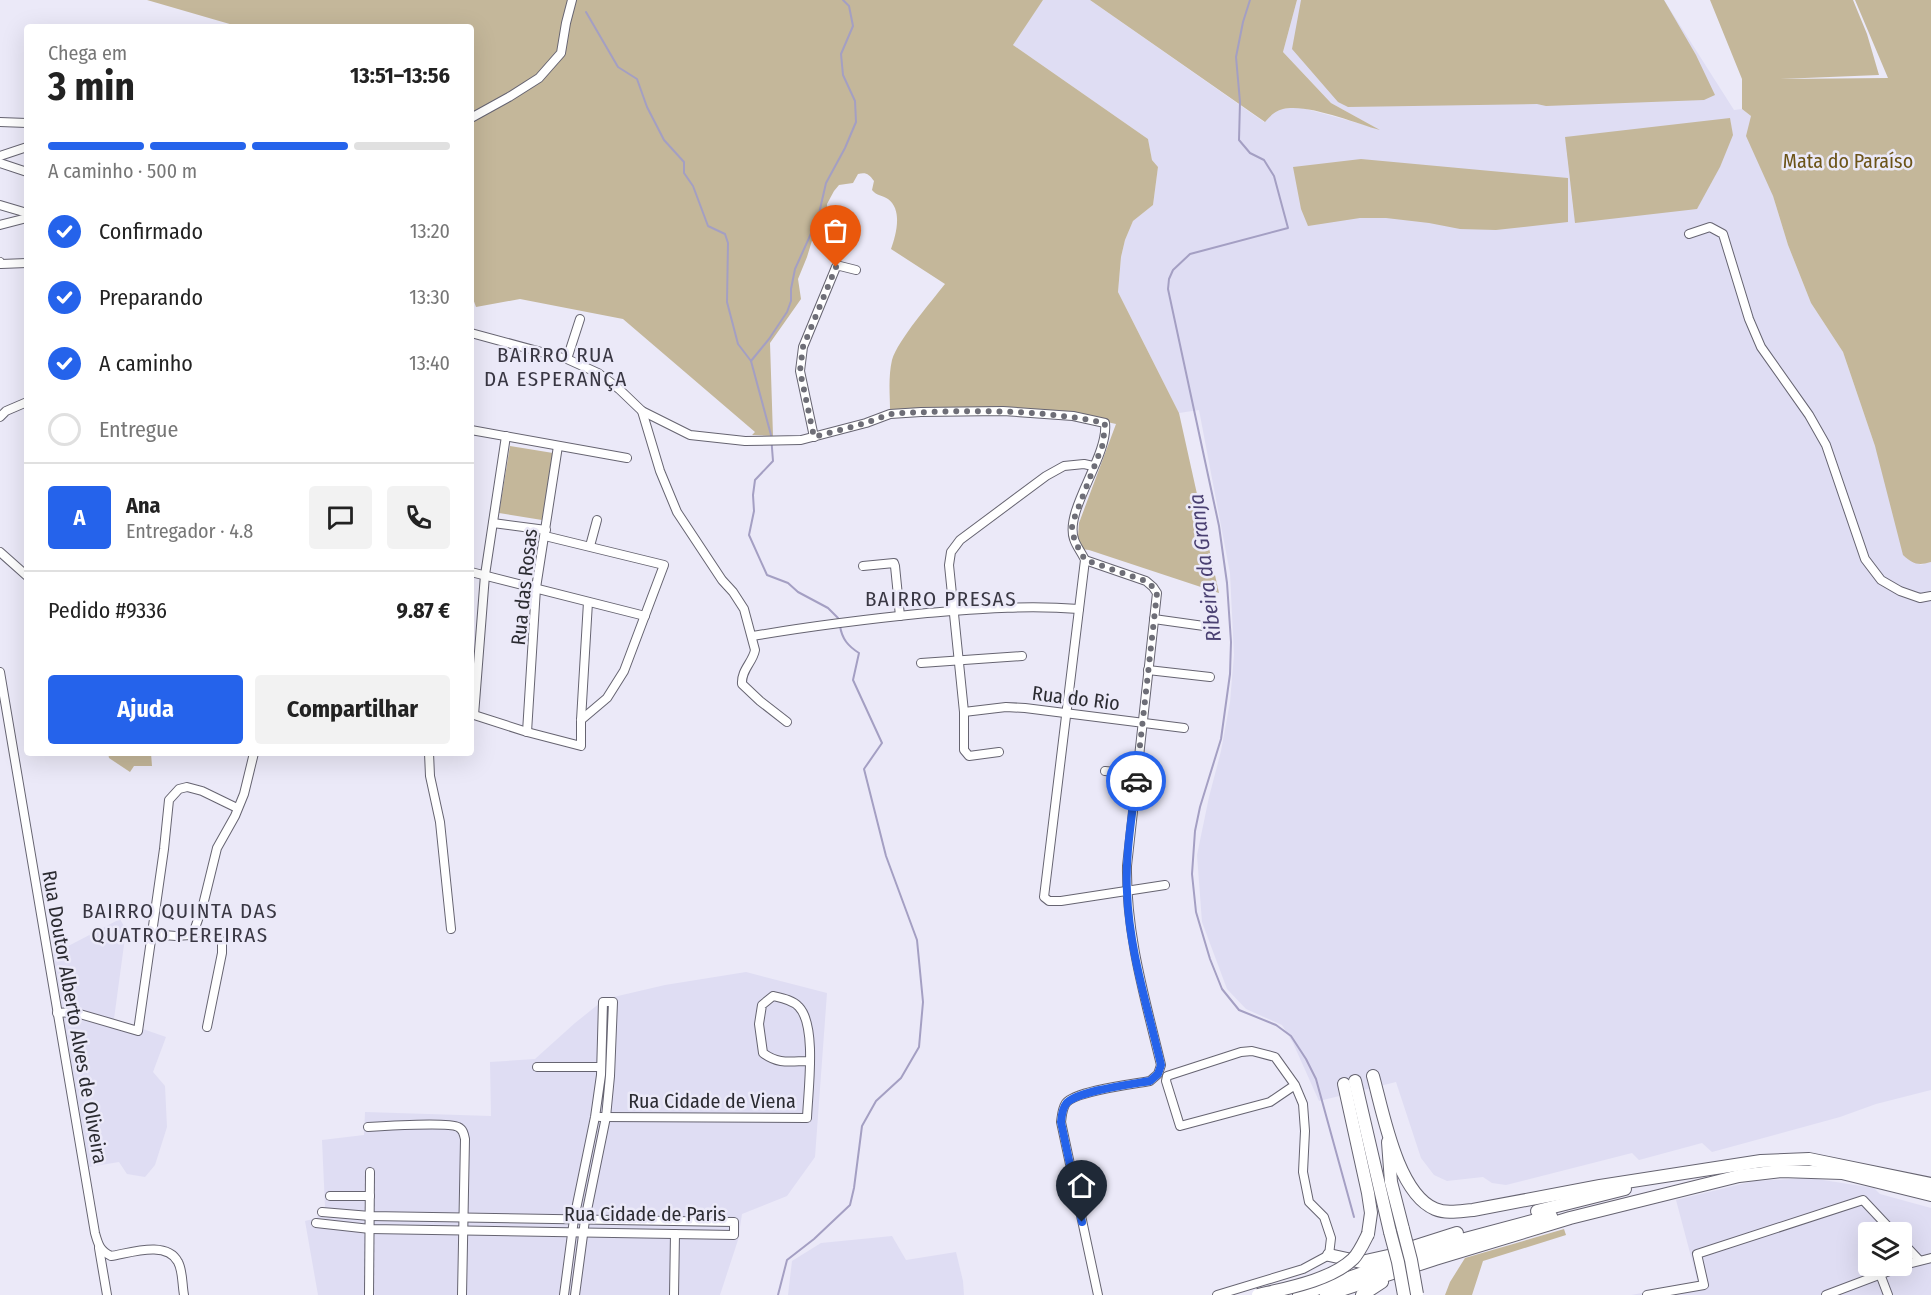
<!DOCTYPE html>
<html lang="pt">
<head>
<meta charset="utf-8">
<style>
  body { margin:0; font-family:"Fira Sans Condensed",sans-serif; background:#f2f2f2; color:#222; height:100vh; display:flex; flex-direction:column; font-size:22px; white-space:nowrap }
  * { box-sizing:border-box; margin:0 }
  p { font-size:20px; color:#767676 }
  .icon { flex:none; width:33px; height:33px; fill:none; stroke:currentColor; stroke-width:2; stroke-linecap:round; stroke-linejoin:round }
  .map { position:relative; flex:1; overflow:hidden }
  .side { position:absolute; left:24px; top:24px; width:450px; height:732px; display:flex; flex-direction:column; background:#fff; border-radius:6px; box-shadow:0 6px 24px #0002 }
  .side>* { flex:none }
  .fabs { position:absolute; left:1858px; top:1222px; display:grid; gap:12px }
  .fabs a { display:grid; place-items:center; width:54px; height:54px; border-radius:6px; background:#fff; box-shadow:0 6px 24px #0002; font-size:30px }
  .pin { position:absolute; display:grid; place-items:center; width:51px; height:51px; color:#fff; margin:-62px -26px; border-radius:50% 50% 50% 0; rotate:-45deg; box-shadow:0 0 6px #0007 }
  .pin .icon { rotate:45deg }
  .courier { position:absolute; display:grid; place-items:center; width:60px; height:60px; margin:-30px; border:4px solid #2563eb; border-radius:50%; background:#fff; color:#222; box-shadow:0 2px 8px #0007 }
  .headline em { font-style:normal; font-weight:700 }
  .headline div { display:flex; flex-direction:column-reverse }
  .headline { display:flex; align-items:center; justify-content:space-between; height:102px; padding:0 24px }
  h1 { font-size:39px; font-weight:700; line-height:45px }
  .bar { display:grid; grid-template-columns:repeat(4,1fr); gap:9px 6px; align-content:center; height:72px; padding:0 24px }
  .bar i { height:8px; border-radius:4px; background:#e0e0e0 }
  .bar .selected { background:#2563eb }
  .bar p { grid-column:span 4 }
  .line { display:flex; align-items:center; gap:15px; padding:0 24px; border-top:2px solid #e0e0e0 }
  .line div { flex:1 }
  .round { display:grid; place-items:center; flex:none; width:63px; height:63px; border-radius:6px; background:#f2f2f2 }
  ol { padding:0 24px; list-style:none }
  li { display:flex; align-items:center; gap:18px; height:66px }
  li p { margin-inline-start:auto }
  li .icon { padding:6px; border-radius:50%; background:#2563eb; color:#fff; stroke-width:4 }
  li:last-child { color:#767676 }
  li i { width:33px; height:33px; border:3px solid #e0e0e0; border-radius:50% }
  .cta { display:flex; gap:12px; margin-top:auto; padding:12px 24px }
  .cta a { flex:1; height:69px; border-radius:6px; background:#2563eb; color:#fff; font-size:24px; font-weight:700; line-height:69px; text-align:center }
  .cta a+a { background:#f2f2f2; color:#222 }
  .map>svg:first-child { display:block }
</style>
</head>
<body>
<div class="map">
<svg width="1931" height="1295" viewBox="0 0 1931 1295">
  <rect width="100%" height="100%" fill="#ebe9f8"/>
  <g fill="#dfddf3" fill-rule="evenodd">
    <path d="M 1043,0 L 1090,0 L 1264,122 L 1271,114 L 1282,109 L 1299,107 L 1376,128 L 1331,103 L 1283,52 L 1297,0 L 1664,0 L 1734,110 L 1742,109 L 1751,116 L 1773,196 L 1788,245 L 1811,303 L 1843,352 L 1875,446 L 1920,565 L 1931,562 L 1931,1090 L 1876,1104 L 1840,1117 L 1712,1152 L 1702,1143 L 1639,1160 L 1632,1153 L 1506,1185 L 1492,1183 L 1483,1177 L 1447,1181 L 1434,1175 L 1421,1158 L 1396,1082 L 1319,1101 L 1293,1043 L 1282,1025 L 1246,1009 L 1227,989 L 1202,922 L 1197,855 L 1209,797 L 1221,751 L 1230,702 L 1234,655 L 1230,573 L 1199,410 L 1179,413 L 1118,292 L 1121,257 L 1125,240 L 1133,221 L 1153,205 L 1158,167 L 1152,160 L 1148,139 L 1013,45 Z"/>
    <path d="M 120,919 L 126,930 L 114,1019 L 166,1037 L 153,1072 L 165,1086 L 167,1127 L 155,1165 L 145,1177 L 127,1174 L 119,1162 L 89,1167 L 53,954 Z"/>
    <path d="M 746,972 L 827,993 L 815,1157 L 787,1196 L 742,1214 L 738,1240 L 720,1295 L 318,1295 L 305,1221 L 317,1218 L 321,1209 L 325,1207 L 322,1140 L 364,1135 L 365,1112 L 491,1116 L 490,1062 L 535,1059 L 575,1023 L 605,999 L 665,985 Z"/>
    <path d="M 1810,1178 L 1874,1188 L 1880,1194 L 1931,1208 L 1931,1295 L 1631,1295 L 1698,1283 L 1676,1200 L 1754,1181 ZM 1869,1233 L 1902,1233 L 1902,1266 L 1869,1266 Z"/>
    <path d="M 892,1236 L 906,1260 L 956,1252 L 963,1281 L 964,1295 L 788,1295 L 792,1261 L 821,1243 Z"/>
  </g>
  <g fill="#c4b79a">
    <path d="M 147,0 L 1043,0 L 1013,45 L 1148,139 L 1152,160 L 1158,167 L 1153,205 L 1133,221 L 1125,240 L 1121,257 L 1118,292 L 1179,413 L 1219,593 L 1089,550 L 1081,549 L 1078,537 L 1079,523 L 1116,424 L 1071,414 L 890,411 C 890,395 888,377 892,360 C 898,340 931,302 945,284 L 891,249 C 896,235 903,210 888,199 C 882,195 877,196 872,190 L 874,181 C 869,174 866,172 858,174 L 853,183 L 839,185 L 834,191 L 827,204 L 827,216 L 814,234 L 807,257 L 798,279 L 801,299 L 770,343 L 773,436 L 752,435 L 755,432 L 623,319 L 520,299 L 476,307 L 471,293 L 471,27 L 240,27 Z"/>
    <path d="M 1090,0 L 1297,0 L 1283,52 L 1331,103 L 1380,130 C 1355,123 1307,103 1283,109 C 1275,111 1270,116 1265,122 Z"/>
    <path d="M 1301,0 L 1664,0 L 1696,55 L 1715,95 L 1704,100 L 1546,106 L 1537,104 L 1348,107 L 1338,102 L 1292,49 Z"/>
    <path d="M 1710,0 L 1853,0 L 1867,34 L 1879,75 L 1780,79 L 1888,78 L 1855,0 L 1931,0 L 1931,562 C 1918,566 1913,564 1903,555 L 1875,446 L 1843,352 L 1811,303 L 1788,245 L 1773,196 L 1746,136 L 1751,116 L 1742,109 L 1742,79 Z"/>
    <path d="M 1730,118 L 1733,135 L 1720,167 L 1697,209 L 1575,223 L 1565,137 Z"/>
    <path d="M 1361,159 L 1568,178 L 1568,222 L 1496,230 L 1460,229 L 1429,223 L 1386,218 L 1360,218 L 1308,226 L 1301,209 L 1293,167 Z"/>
    <path d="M 510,446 L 553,453 L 542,520 L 499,513 Z"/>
    <path d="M 108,753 L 151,753 L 152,766 L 134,766 L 130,772 L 109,758 Z"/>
    <path d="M 1564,1229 L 1566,1235 L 1483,1261 L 1472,1295 L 1445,1295 L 1450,1282 L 1465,1258 Z"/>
  </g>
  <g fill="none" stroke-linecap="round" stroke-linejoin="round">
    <g stroke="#a49fc3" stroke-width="2">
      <path d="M 1250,0 L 1243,22 L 1236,57 L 1240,102 L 1239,140 L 1250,153 L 1264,160 L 1274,176 L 1288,228 L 1190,254 L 1173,270 L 1169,279 L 1168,289 L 1219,526 L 1227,583 L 1231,642 L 1230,674 L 1221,739 L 1200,807 L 1195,831 L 1192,874 L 1196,912 L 1210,959 L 1222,989 L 1239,1010 L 1276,1025 L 1291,1036 L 1306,1059 L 1316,1079 L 1354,1217"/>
      <path d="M 586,12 L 618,67 L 637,79 L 647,107 L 664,140 L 684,162 L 684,173 L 693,186 L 708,226 L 725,234 L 728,243 L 727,302 L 738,344 L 751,361 L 771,435 L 773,461 L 755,480 L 753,495 L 754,511 L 749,535 L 767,575 L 788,583 L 798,592 L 828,608 L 838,618 L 839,620"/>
      <path d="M 751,361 L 769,339 L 787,312 L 791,301 L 791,289 L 795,269 L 818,218 L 826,183 L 845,148 L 856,122 L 855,101 L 843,75 L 841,54 L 853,26 L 849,6 L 843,0"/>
      <path d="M 778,1295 L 787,1260 L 814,1239 L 850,1205 L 854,1188 L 862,1126 L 876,1101 L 901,1078 L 919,1047 L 923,1002 L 917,940 L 886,856 L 864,769 L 882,743 L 853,680 L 859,653 C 848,646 842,639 840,626"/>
    </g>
    <g stroke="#666471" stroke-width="10">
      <g id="minor">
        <path d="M 471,118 L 509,97 L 539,78 L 561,53 L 566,23 L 572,0"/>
        <path d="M 0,122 L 27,123"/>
        <path d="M 0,156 L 27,147"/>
        <path d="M 0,163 L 27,172"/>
        <path d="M 0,205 L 27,213"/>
        <path d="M 0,225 L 27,218"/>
        <path d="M 1689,234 L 1710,227 L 1723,234 L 1749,319 L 1761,347 L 1809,415 L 1826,445 L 1865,559 L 1881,580 L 1900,591 L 1920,598 L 1931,596"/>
        <path d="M 0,262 L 1,264 L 27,263"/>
        <path d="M 471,333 L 567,359 L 598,373 L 619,389 L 642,411 L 690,435 L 745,441 L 801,440 L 866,423 L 890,414 L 921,412 L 1003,411 L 1073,416 L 1105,423 C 1109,456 1064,510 1074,539 C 1076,546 1082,553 1085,560 L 1044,897 L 1049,901 L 1061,901 L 1165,885"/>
        <path d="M 567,359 L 580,319"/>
        <path d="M 642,411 L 660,471 L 677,512 L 722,580 L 733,592 L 744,609 L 755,650 C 753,662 741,670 742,684 L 760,701 L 787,722"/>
        <path d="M 0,417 L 6,411 L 27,402"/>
        <path d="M 471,430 L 627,458"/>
        <path d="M 814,437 L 800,371 L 803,347 L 836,267 L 840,266 L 856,270"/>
        <path d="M 493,523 L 546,530"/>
        <path d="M 545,536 L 664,565 L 624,671 L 607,698 L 581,720"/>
        <path d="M 590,546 L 597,520"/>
        <path d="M 0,552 L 27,576"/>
        <path d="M 1085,560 L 1146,581 L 1153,587 L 1157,593 L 1127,866 C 1126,935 1145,998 1161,1065 L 1158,1074 L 1150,1081 C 1133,1084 1075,1091 1066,1103 C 1062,1109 1062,1115 1061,1122 L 1098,1295"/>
        <path d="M 863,566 L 894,563 L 895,566 L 900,616"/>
        <path d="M 471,572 L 645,616"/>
        <path d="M 1154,619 L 1211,627"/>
        <path d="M 753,636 C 811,626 868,619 927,613 C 980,609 1025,605 1079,609"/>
        <path d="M 921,663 L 1022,656"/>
        <path d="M 1148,670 L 1210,677"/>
        <path d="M 0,672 L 95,1233 C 98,1244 100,1251 111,1256 C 130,1253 167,1240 178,1262 C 183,1271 182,1285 184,1295"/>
        <path d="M 964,712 L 1006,707 L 1025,708 L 1184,728"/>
        <path d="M 471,714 L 527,732 L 581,746 L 581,720 L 588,602"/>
        <path d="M 474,715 L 485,575 L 506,436"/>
        <path d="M 527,732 L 536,588 L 558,446"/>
        <path d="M 999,752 L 969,756 L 964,750 L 964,712 L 949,565 L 951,552 L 960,540 L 1046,476 L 1064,466 L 1084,464 L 1093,466"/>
        <path d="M 429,753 L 430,776 L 440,822 L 451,929"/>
        <path d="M 1105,771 L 1137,774"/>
        <path d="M 194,931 L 216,936 L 222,942 L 222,953 L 207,1027"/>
        <path d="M 151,934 L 176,936 L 190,935 L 194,931 L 203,905 L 217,848 L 235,816 L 244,794 L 254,753"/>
        <path d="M 57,1013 L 73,1012 L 138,1031 L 164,849 L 169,800 L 179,789 L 187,787 L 202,791 L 237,808"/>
        <path d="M 537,1067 L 601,1067"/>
        <path d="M 600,1117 L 807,1118 C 808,1091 817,1026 799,1007 C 793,1000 782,998 773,996 L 762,1005 L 759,1024 L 763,1053 C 779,1065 791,1061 810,1061"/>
        <path d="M 368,1127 C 383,1126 449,1122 458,1127 C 463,1129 464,1134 465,1139 L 462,1295"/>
        <path d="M 330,1196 L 370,1196"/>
        <path d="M 316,1223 L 370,1229 L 734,1235 L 734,1222 L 370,1216 L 322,1212"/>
        <path d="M 1902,1242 L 1919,1260"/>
        <path d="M 99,1248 L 107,1295"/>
        <path d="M 1880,1274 L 1888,1295"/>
        <path d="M 369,1295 L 370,1172"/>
        <path d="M 564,1295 L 574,1219 L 595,1117 L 601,1075 L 603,1002 L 613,1002 L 610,1076 L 606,1117 L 585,1220 L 575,1295"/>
        <path d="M 674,1295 L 675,1234"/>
        <path d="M 1217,1295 L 1303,1269 L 1329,1255 L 1331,1238 L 1324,1217 L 1309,1202 L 1303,1172 L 1305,1131 L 1303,1104 L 1295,1085 L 1275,1057 L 1252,1051 L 1241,1052 L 1167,1076 L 1166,1081 L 1180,1126 L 1270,1102 L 1295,1085"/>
        <path d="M 1647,1295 L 1704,1285 L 1697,1254 L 1863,1200 L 1894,1233"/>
        <path d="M 1826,1295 L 1908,1264 L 1931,1258"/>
      </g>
    </g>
    <g stroke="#666471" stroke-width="14">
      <g id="highway">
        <path d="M 1373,1076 C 1383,1112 1397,1193 1435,1209 C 1447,1214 1460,1211 1473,1210 L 1600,1186 L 1761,1161 L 1809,1159 L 1931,1184"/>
        <path d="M 1355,1081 L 1390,1232"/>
        <path d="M 1344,1084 L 1368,1193 L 1371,1213 L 1368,1234"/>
        <path d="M 1388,1142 L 1391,1182 L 1403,1229"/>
        <path d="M 1537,1211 L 1625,1189"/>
        <path d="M 1410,1248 L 1457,1233"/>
        <path d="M 1329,1255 L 1361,1262 L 1388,1256"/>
        <path d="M 1299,1295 L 1450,1243 L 1551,1216"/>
        <path d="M 1326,1295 L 1435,1259 L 1570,1218 L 1739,1176 L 1781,1171 L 1842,1173 L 1931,1195"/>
        <path d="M 1362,1295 L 1382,1282"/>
      </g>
    </g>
    <use href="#minor" stroke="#fff" stroke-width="8"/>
    <use href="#highway" stroke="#fff" stroke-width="12"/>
    <g stroke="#666471" stroke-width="14" stroke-linecap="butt">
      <g id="highway-bridge">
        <path d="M 1403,1229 L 1411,1260 L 1417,1294"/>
        <path d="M 1390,1232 L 1398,1262 L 1404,1295"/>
        <path d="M 1258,1295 C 1288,1288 1331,1280 1353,1259 C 1359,1253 1364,1242 1368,1234"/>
      </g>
    </g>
    <use href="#highway-bridge" stroke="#fff" stroke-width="12"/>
  </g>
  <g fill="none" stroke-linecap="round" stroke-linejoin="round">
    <path stroke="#6e6e77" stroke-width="6" stroke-dasharray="0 10.8" d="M 836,267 L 803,347 L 800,371 L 814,437 L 866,423 L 890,414 L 904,413 C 971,410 1039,409 1105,423 L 1103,444 L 1072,524 C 1072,539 1078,547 1085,560 L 1146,581 L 1153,587 L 1157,593 L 1136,781"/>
    <path stroke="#2563eb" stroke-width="8" d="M 1082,1222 L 1061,1122 C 1062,1115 1062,1109 1066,1104 C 1075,1091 1133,1084 1150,1081 L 1158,1074 L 1161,1065 C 1148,1008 1129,950 1127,892 C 1125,855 1132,818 1136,781"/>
  </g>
  <g text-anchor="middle" stroke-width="5" stroke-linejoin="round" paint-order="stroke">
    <g font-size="20" fill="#6b5317" stroke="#ebe9f8">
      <text x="1848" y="168">Mata do Paraíso</text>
    </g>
    <g font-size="20" fill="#2b2b31" stroke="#ebe9f8">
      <text transform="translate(524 587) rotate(-84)" y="7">Rua das Rosas</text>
      <text transform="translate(1076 698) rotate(7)" y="7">Rua do Rio</text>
      <text transform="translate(75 1017) rotate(80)" y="7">Rua Doutor Alberto Alves de Oliveira</text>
      <text x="712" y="1108">Rua Cidade de Viena</text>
      <text x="645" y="1221">Rua Cidade de Paris</text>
    </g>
    <g font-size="21" letter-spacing="1.5" fill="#393743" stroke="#ebe9f8">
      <text x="556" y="362">BAIRRO RUA<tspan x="556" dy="24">DA ESPERANÇA</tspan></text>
      <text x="941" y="606">BAIRRO PRESAS</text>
      <text x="180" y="918">BAIRRO QUINTA DAS<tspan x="180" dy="24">QUATRO PEREIRAS</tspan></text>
    </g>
    <g font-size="21" font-style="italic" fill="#4a4072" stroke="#ebe9f8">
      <text transform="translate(1205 568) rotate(-97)" y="7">Ribeira da Granja</text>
    </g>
  </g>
</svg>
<div class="fabs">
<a><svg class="icon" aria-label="layers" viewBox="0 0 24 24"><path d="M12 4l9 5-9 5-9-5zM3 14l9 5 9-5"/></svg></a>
</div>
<div class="pin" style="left:836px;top:267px;background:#ea580c"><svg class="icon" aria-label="bag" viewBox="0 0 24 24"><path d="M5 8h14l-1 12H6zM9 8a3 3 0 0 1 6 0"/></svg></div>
<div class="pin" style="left:1082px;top:1222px;background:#1f2937"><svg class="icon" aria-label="home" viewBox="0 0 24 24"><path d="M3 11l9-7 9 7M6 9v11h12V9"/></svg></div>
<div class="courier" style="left:1136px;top:781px"><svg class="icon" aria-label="car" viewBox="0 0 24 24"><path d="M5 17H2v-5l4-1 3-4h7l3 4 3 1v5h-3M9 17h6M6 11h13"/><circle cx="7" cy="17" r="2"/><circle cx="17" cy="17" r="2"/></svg></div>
<section class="side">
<div class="headline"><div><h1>3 min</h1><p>Chega em</p></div><em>13:51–13:56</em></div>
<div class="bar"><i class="selected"></i><i class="selected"></i><i class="selected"></i><i></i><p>A caminho · 500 m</p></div>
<ol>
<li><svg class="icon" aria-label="check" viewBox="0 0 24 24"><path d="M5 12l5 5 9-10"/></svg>Confirmado<p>13:20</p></li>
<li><svg class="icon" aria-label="check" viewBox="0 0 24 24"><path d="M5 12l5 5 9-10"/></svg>Preparando<p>13:30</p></li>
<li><svg class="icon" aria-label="check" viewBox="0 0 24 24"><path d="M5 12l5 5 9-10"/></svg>A caminho<p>13:40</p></li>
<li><i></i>Entregue</li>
</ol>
<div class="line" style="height:108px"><b class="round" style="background:#2563eb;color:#fff">A</b><div><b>Ana</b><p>Entregador · 4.8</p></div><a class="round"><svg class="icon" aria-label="chat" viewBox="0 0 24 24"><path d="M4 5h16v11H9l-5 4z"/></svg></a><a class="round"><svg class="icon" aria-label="phone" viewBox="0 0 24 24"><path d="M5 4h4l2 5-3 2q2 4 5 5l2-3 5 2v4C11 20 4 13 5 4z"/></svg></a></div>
<div class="line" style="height:78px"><div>Pedido #9336</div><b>9.87 €</b></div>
<div class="cta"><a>Ajuda</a><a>Compartilhar</a></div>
</section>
</div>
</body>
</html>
